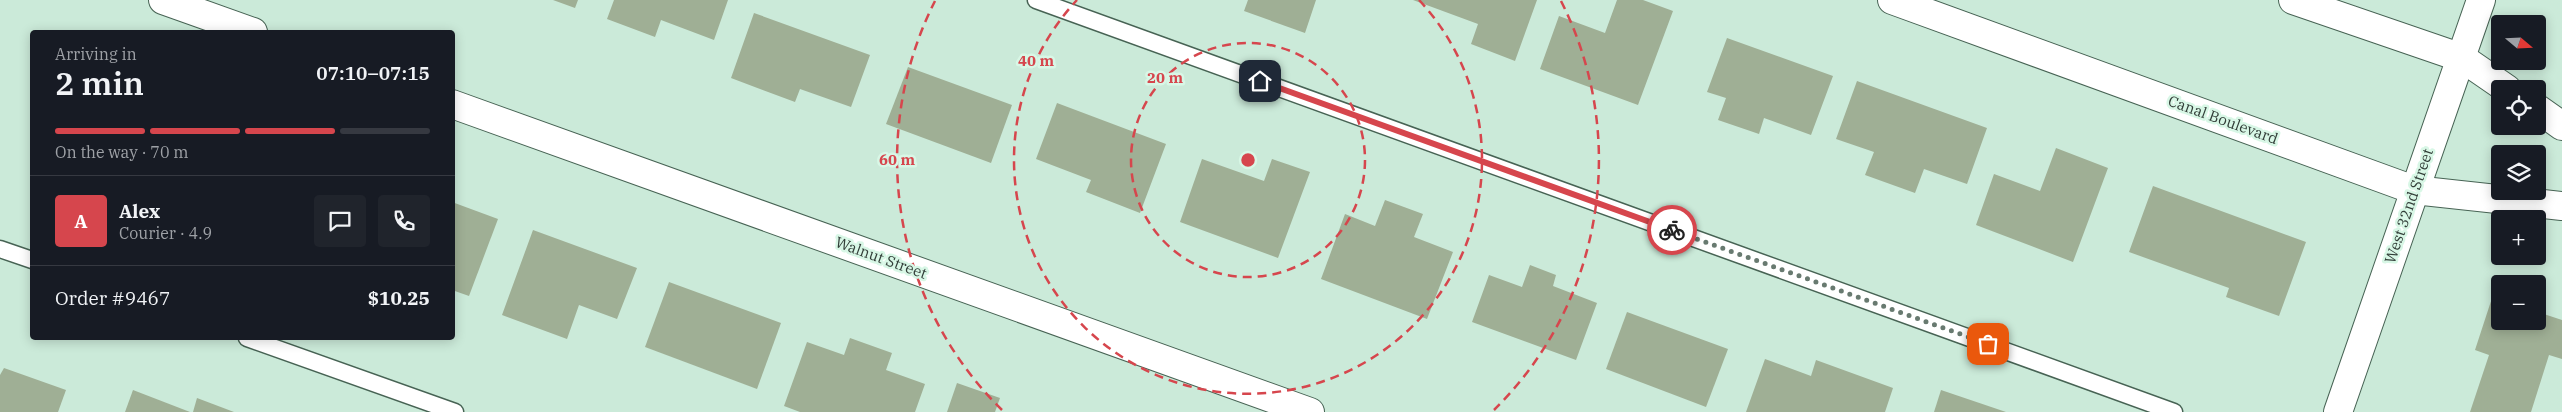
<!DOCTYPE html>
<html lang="en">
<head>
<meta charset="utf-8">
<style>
  body { margin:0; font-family:"IBM Plex Serif",serif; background:#20242c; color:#f1f3f6; height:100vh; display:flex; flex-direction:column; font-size:19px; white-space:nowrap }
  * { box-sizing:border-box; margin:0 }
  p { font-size:16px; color:#9ea1a6 }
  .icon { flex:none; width:28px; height:28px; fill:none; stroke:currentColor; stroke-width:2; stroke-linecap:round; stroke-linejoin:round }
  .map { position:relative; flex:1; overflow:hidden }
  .panel { position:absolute; left:30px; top:30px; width:425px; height:310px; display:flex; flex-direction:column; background:#171b24; border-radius:5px; box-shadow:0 2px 12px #0003 }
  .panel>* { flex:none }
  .needle { width:32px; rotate:109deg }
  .tools { position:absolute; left:2491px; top:15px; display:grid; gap:10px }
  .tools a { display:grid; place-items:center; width:55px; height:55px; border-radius:5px; background:#171b24; box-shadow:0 2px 12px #0003; font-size:25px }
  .pin { position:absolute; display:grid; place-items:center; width:42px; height:42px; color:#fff; margin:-21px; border-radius:10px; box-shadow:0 2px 8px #0006 }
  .courier { position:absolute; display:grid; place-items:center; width:50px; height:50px; margin:-25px; border:4px solid #d6464d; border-radius:50%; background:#fff; color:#222; box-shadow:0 1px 6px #0007 }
  .head em { font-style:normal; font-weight:600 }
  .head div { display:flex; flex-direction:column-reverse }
  .head { display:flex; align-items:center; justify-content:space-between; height:85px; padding:0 25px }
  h1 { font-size:32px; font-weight:600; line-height:38px }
  .bar { display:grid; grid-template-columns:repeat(4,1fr); gap:8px 5px; align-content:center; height:60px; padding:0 25px }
  .bar i { height:6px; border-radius:4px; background:#363941 }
  .bar .on { background:#d6464d }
  .bar p { grid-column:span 4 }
  .line { display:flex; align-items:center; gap:12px; padding:0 25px; border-top:1px solid #363941 }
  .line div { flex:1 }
  .round { display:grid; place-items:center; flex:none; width:52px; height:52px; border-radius:5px; background:#20242c }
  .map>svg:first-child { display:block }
</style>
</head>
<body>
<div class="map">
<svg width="2562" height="412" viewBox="0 0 2562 412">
  <rect width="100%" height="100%" fill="#cbead9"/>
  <g fill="#9faf95">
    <path d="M 553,0 L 578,0 L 575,8 Z"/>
    <path d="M 614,0 L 728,0 L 714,40 L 661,20 L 655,37 L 607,19 Z"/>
    <path d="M 1248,0 L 1316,0 L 1305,33 L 1244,11 Z"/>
    <path d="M 1413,0 L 1537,0 L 1515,61 L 1471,44 L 1478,24 Z"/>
    <path d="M 1617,0 L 1643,0 L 1673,11 L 1638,105 L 1540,69 L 1559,16 L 1605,33 Z"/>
    <path d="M 754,13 L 870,55 L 851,107 L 800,89 L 795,102 L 731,78 Z"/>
    <path d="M 1727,38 L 1833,76 L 1811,135 L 1764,118 L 1759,134 L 1718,120 L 1726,98 L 1707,92 Z"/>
    <path d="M 908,67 L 1012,105 L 991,163 L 886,124 Z"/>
    <path d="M 1857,81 L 1987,128 L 1967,184 L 1924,169 L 1915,193 L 1865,175 L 1874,152 L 1836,139 Z"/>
    <path d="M 1057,103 L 1166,144 L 1140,213 L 1086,192 L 1091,180 L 1036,159 Z"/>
    <path d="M 2056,148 L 2108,168 L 2073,262 L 1976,225 L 1994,174 L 2040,191 Z"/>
    <path d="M 1202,159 L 1264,181 L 1272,159 L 1310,172 L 1278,258 L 1180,222 Z"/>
    <path d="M 2153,186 L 2306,242 L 2279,316 L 2226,297 L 2229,288 L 2129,252 Z"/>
    <path d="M 1385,200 L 1423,214 L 1414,237 L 1453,252 L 1427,319 L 1321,279 L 1345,214 L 1375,226 Z"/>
    <path d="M 452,202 L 498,219 L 469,296 L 452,290 Z"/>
    <path d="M 533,230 L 637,268 L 617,319 L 579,305 L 567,339 L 502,315 Z"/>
    <path d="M 1530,265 L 1556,275 L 1553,286 L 1597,303 L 1576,360 L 1472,322 L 1489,275 L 1522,287 Z"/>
    <path d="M 669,282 L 781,323 L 757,389 L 645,347 Z"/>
    <path d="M 2492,298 L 2500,300 L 2500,321 L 2538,321 L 2538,312 L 2562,320 L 2562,359 L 2549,355 L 2531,412 L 2470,412 L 2489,355 L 2475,350 Z"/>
    <path d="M 1627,312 L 1728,349 L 1706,407 L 1606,369 Z"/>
    <path d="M 850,338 L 892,353 L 886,370 L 925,384 L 915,412 L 800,412 L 784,406 L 807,342 L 844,355 Z"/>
    <path d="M 1765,359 L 1811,376 L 1816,360 L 1893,388 L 1885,412 L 1746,412 Z"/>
    <path d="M 4,368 L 66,390 L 58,412 L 0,412 L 0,375 Z"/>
    <path d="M 957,383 L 1000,398 L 995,412 L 947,412 Z"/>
    <path d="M 133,390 L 190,412 L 125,412 Z"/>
    <path d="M 1941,390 L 2006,412 L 1934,412 Z"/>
    <path d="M 197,398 L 234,412 L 193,412 Z"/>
  </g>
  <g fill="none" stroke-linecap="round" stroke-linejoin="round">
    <g stroke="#476354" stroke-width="19">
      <g id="lane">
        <path d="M 1036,0 L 2174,412"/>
        <path d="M 0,249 L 32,260"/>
        <path d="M 247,338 L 455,412"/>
      </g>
    </g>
    <g stroke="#476354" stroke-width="30">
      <g id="street">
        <path d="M 163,0 L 253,32"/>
        <path d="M 1892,0 L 2414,190 L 2562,206"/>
        <path d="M 2293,0 L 2462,58 L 2507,89"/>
        <path d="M 452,104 L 1310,412"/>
        <path d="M 2538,109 L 2562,126"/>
        <path d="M 2338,412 L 2481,0"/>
      </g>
    </g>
    <use href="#lane" stroke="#fff" stroke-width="16"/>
    <use href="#street" stroke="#fff" stroke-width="28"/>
  </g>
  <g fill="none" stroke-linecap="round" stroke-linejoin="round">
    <path stroke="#687a70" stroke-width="5" stroke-dasharray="0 9" d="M 1672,230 L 1988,344"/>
    <path stroke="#d6464d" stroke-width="6" d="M 1260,81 L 1672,230"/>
  </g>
  <g fill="none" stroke="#d6464d" stroke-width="2.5" stroke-dasharray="9 6">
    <circle cx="1248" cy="160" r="117"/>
    <path d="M1419 0A234 234 0 1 1 1077 0"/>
    <path d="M1002 410A351 351 0 0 1 935 1M1561 1A351 351 0 0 1 1494 410"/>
  </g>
  <g text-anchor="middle" stroke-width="5" stroke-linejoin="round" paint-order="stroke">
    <g font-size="15" fill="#323e38" stroke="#d8f7e6">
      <text transform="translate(2223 120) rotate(20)" y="5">Canal Boulevard</text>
      <text transform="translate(2409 206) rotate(-71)" y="5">West 32nd Street</text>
      <text transform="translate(881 258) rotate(20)" y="5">Walnut Street</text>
    </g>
  </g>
  <circle cx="1248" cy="160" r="8" fill="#d6464d" stroke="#d8f7e6" stroke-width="2.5"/>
  <g font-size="15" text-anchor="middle" font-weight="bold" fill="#d6464d" stroke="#d8f7e6" stroke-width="5" stroke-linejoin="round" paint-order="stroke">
    <text x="1036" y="66">40 m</text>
    <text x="1165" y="83">20 m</text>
    <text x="897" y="165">60 m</text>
  </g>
</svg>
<div class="tools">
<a><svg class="needle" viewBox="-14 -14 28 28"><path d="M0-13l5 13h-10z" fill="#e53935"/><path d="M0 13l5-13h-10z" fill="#9ea1a6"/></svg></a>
<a><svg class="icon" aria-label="locate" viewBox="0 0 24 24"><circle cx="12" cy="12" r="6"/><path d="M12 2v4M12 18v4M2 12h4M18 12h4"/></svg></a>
<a><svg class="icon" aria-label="layers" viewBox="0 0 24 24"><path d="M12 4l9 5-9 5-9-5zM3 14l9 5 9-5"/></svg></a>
<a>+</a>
<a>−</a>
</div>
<div class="pin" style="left:1988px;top:344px;background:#ea580c"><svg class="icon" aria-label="bag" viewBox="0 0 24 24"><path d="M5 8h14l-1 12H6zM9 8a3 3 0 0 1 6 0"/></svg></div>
<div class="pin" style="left:1260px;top:81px;background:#1f2937"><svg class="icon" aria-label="home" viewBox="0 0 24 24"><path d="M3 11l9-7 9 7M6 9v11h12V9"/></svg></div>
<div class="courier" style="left:1672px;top:230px"><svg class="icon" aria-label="bike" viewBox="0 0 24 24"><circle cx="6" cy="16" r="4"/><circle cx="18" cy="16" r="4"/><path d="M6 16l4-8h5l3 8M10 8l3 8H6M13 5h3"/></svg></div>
<section class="panel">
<div class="head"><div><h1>2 min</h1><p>Arriving in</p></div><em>07:10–07:15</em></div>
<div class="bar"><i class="on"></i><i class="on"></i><i class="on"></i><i></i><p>On the way · 70 m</p></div>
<div class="line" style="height:90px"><b class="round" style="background:#d6464d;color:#fff">A</b><div><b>Alex</b><p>Courier · 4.9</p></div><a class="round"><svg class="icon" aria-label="chat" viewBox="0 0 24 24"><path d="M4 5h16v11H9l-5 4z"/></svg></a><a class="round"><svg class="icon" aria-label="phone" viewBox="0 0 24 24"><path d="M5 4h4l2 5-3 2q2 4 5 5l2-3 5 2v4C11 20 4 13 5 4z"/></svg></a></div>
<div class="line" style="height:65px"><div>Order #9467</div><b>$10.25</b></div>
</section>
</div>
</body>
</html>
